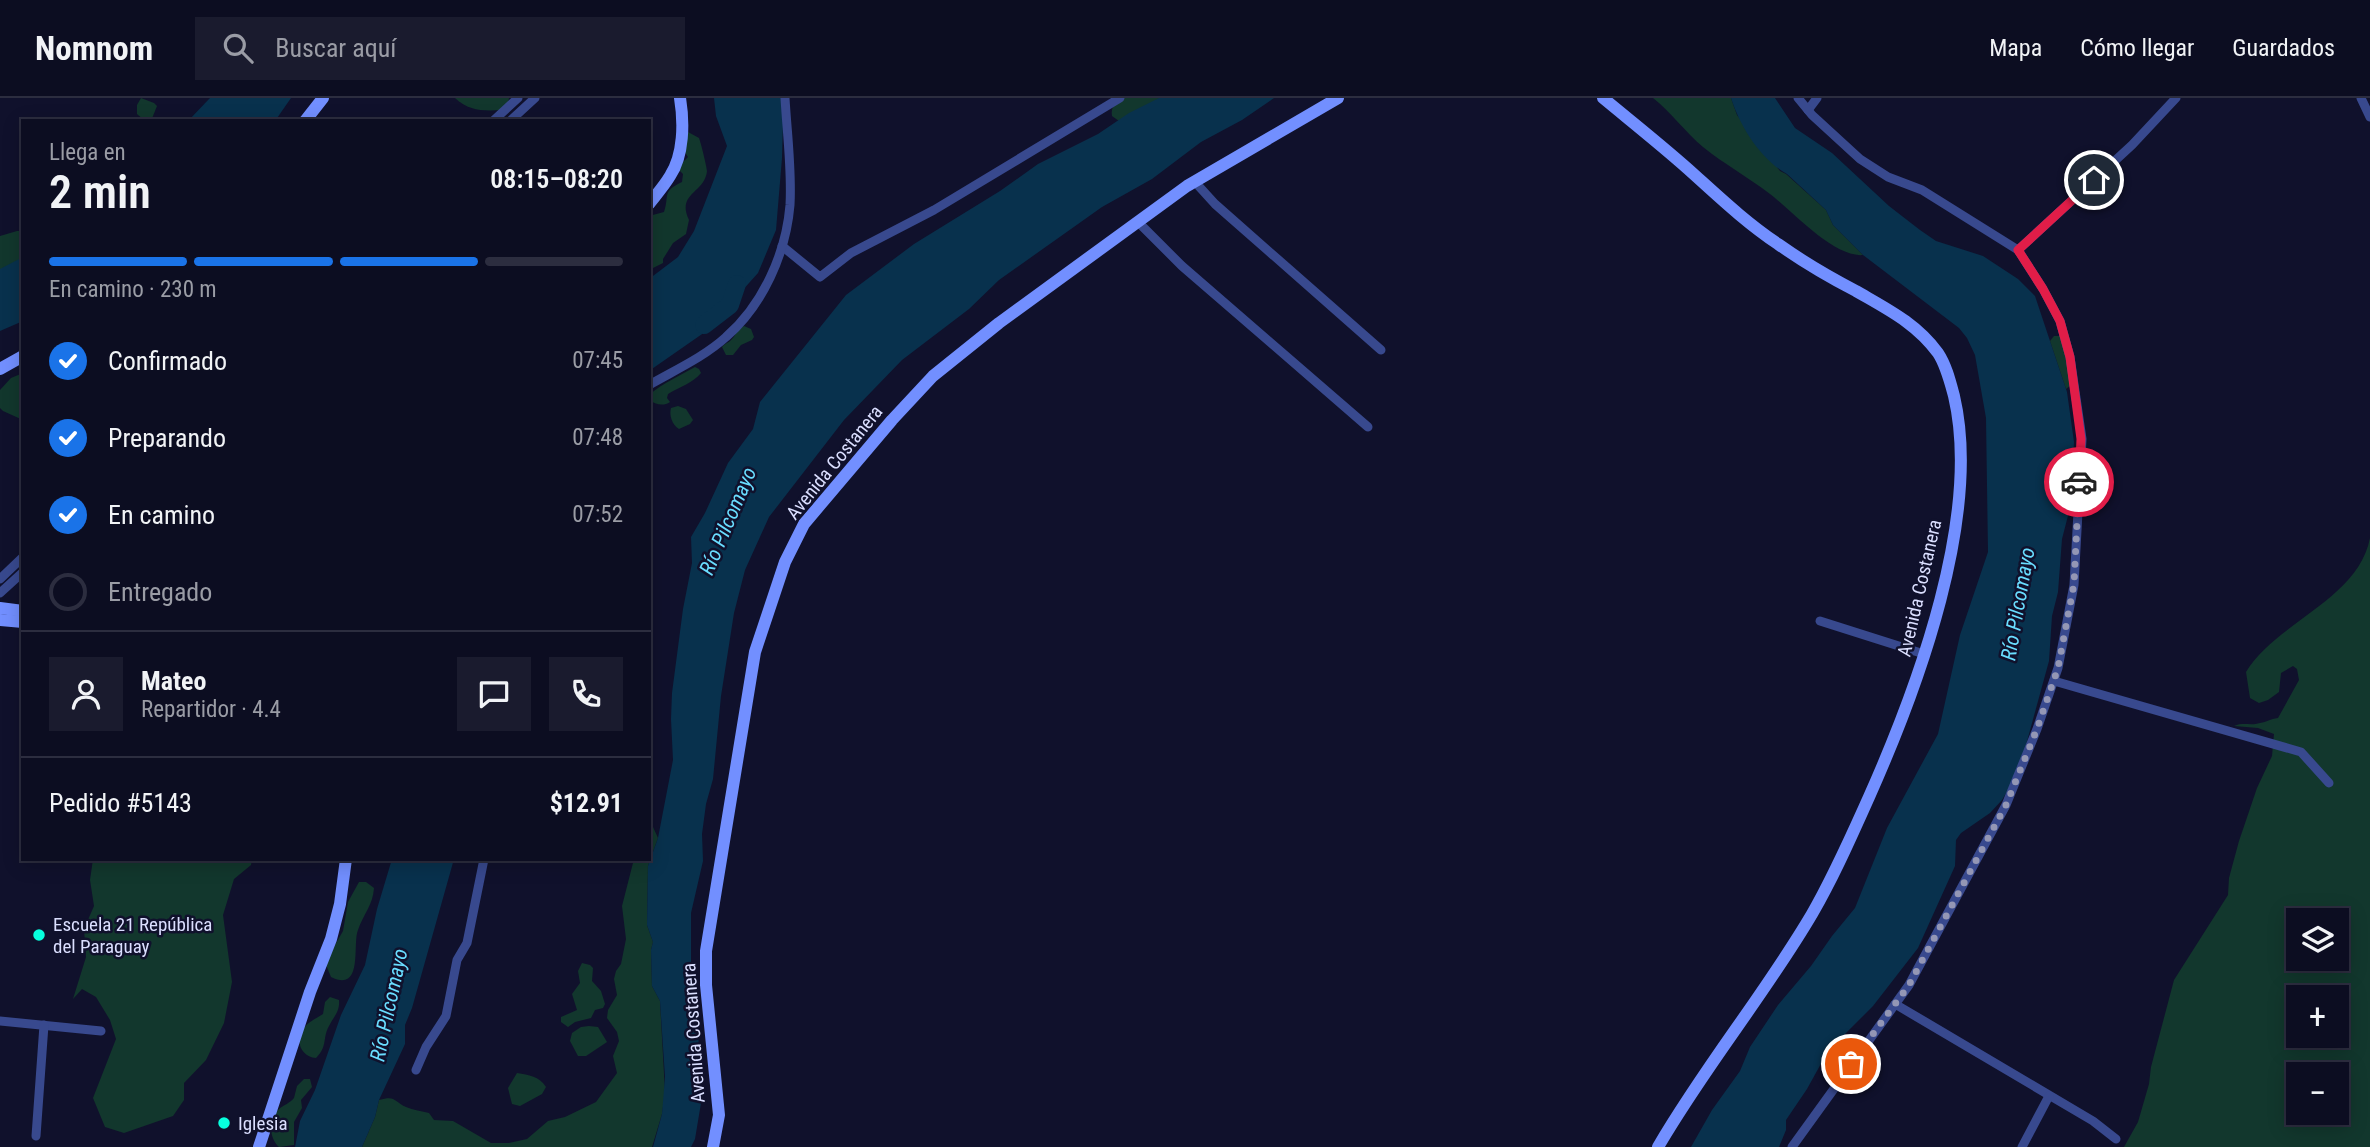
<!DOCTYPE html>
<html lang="es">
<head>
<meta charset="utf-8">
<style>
  body { margin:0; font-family:"Roboto Condensed",sans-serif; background:#1a1b2e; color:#f1f3f6; height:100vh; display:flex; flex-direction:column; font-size:26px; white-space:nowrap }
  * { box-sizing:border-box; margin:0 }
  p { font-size:23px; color:#9a9ca5 }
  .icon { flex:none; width:38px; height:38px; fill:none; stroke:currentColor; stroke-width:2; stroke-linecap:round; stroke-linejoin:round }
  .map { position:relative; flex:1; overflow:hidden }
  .drawer { position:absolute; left:21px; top:21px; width:630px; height:742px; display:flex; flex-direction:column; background:#0c0d21; border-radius:0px; box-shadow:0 4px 18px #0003,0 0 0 2px #2c2d3f }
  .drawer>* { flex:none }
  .tools { position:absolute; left:2286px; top:810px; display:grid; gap:14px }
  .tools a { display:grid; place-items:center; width:63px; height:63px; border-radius:0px; background:#0c0d21; box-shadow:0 4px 18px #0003,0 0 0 2px #2c2d3f; font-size:35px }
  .pin { position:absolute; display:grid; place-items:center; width:60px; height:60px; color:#fff; margin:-30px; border:4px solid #fff; border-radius:50%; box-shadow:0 2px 7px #0007 }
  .courier { position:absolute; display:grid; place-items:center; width:70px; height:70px; margin:-35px; border:5px solid #e11d48; border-radius:50%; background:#fff; color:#222; box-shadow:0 2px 9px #0007 }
  .headline em { font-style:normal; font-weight:600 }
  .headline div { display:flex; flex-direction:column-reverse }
  .headline { display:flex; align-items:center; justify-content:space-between; height:119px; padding:0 28px }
  h1 { font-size:46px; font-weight:600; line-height:52px }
  .bar { display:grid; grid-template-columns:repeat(4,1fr); gap:10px 7px; align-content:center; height:84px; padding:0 28px }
  .bar i { height:9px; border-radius:5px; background:#2c2d3f }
  .bar .selected { background:#1a73e8 }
  .bar p { grid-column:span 4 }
  .line { display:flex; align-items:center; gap:18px; padding:0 28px; border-top:2px solid #2c2d3f }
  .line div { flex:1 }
  .round { display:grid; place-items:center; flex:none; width:74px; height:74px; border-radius:0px; background:#1a1b2e }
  ol { padding:0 28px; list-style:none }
  li { display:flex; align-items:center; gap:21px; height:77px }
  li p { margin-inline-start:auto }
  li .icon { padding:7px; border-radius:50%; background:#1a73e8; color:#fff; stroke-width:4 }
  li:last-child { color:#9a9ca5 }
  li i { width:38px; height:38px; border:4px solid #2c2d3f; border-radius:50% }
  header { display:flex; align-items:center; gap:42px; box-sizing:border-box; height:98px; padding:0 35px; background:#0c0d21; border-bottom:2px solid #2c2d3f }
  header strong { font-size:33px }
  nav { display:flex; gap:38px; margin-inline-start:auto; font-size:24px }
  .search { width:490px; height:63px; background:#1a1b2e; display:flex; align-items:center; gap:18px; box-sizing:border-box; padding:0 24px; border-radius:0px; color:#9a9ca5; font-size:26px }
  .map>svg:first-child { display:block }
</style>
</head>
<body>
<header>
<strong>Nomnom</strong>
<div class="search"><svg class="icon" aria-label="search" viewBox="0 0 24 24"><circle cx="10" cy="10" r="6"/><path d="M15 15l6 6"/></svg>Buscar aquí</div>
<nav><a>Mapa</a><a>Cómo llegar</a><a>Guardados</a></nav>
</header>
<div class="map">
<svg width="2370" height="1049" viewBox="0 0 2370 1049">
  <rect width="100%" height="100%" fill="#10112c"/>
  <g fill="#12372d" fill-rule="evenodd">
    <path d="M 141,0 L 154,5 L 157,8 L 151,23 L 145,23 L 137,16 L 137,7 Z"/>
    <path d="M 455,0 L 509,0 L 508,6 L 501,12 C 483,13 469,13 455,0 Z"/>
    <path d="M 1125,0 L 1172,0 L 1119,23 L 1112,18 C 1110,8 1117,3 1125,0 Z"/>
    <path d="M 1653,0 L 1731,0 L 1737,17 L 1780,73 L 1786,76 L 1826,112 L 1833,127 L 1863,157 C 1834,160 1791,112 1770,96 C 1748,79 1724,66 1703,49 C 1685,34 1671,14 1653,0 Z"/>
    <path d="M 688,34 L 699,40 C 701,45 707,70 707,73 C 705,95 676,95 689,122 L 686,136 L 673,145 L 663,161 L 663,165 L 649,172 L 649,118 L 664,114 C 670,97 661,94 682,84 L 683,76 L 679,72 L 682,65 L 688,59 L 684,53 L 686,35 Z"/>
    <path d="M 17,133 L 23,133 L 21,161 L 0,174 L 0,138 Z"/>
    <path d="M 744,228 L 751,231 L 754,239 L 752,242 L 741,247 L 733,257 L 726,257 L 722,249 C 725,245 729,245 732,241 C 737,236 736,231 744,228 Z"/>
    <path d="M 2054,238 L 2063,238 L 2070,244 L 2071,287 L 2066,291 L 2050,243 Z"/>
    <path d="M 695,269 L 699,271 L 701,275 C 693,285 679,289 668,296 L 667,300 L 670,304 C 663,309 655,306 649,302 L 649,297 C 663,285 679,278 695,269 Z"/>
    <path d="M 23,275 L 23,322 L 3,313 L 0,310 L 0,292 L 11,280 Z"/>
    <path d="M 678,308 L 686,311 L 693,322 L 690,326 L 679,331 C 672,327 669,317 671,310 Z"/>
    <path d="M 2370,440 L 2370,1049 L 2124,1049 L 2138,1024 L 2149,986 L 2151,969 L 2174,882 L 2228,797 L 2229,780 L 2239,743 L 2257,690 L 2272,658 L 2274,636 L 2258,630 L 2234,628 C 2243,624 2251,628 2260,625 C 2267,624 2270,621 2278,620 L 2299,582 L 2297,571 L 2293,568 L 2281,575 L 2279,594 L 2268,602 L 2259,605 L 2250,600 L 2246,574 C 2276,524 2358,502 2370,440 ZM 2298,822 L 2336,822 L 2336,861 L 2298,861 ZM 2298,900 L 2336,900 L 2336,938 L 2298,938 ZM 2298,976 L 2336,976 L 2336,1015 L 2298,1015 Z"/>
    <path d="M 653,729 L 658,740 L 648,768 L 647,827 L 653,844 L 651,852 L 652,888 L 660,903 L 665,994 L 662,1016 L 652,1049 L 362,1049 L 375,1019 L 379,1002 C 396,997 393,1003 406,1009 C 413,1012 422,1013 429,1015 L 434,1022 L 453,1023 L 491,1045 L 509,1045 L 527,1041 L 548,1023 L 565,1019 L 596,1004 L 617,975 L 613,958 L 619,943 L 617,934 L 607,920 L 608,912 L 617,897 L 614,881 L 616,873 L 621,866 L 626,841 L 622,808 L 634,761 L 649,761 L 649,732 Z"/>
    <path d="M 93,761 L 252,761 L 251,767 L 234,781 L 223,817 L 232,884 L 224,925 L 206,962 L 184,985 L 184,1002 L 173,1018 L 124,1035 L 105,1029 L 93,1000 L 116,941 L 110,922 L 96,899 L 82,891 L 73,901 L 86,859 L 84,831 L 94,808 L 90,782 Z"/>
    <path d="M 359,784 L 366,784 L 374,790 C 373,807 363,817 358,832 C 352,846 364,895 331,879 L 326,867 L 327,861 L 343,833 L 348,804 Z"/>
    <path d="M 582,865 L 590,867 L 593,870 L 592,883 L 601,893 L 605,906 L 603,910 L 595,912 L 591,920 L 575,924 L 568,929 L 561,924 L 561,919 L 577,912 L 572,896 L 580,885 L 578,873 Z"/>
    <path d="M 330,899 L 339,902 C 340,914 334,918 329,928 C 322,941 328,948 316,960 C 301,959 294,942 304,930 C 309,923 316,921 323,916 L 325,904 Z"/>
    <path d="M 589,928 L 598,929 L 607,944 L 586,958 L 578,958 L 570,943 L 572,935 L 581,929 Z"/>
    <path d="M 517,975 C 529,977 539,978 546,989 L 542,996 L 520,1008 L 512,1006 L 508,990 Z"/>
    <path d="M 304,981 L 310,981 L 312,989 L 301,1002 L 302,1010 L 294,1024 L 294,1047 L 279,1049 C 269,1040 268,1021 279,1011 C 284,1007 290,1005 294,1000 L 297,988 Z"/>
  </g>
  <g fill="#08314d">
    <path d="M 210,0 L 291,0 L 275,23 L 188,23 Z"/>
    <path d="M 714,0 L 781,0 L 783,25 L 782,60 L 776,132 L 758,175 L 705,234 L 649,273 L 649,181 L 678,159 L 694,133 L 727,48 L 716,18 Z"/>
    <path d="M 1159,0 L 1274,0 L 1242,22 L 1201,44 L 1152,81 L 1102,109 L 1071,131 L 999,182 L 969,211 L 902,262 L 844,322 L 769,419 L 745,472 L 734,515 L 721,598 L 713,681 L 706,706 L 702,736 L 703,763 L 691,815 L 691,875 L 698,928 L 701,1005 L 695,1041 L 691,1049 L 653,1049 L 662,1016 L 665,979 L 660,903 L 652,888 L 651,852 L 653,844 L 647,827 L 648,768 L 658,740 L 673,662 L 671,621 L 672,595 L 683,511 L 692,465 L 691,439 L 705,415 L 728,365 L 753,331 L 760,304 L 846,197 L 914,146 L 1000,93 L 1038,66 L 1098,36 L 1129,15 Z"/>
    <path d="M 1731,0 L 1775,0 L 1795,30 L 1832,55 L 1889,108 L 1920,132 L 1936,143 L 1983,158 L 2018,181 L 2035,198 L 2067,294 L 2074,344 L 2071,406 L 2062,441 L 2058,494 L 2052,518 L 2049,563 L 2023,658 L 2011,687 L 2002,702 L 1990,715 L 1961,735 L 1956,742 L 1955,768 L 1918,850 L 1873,908 L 1828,953 L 1807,991 L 1786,1022 L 1786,1032 L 1779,1049 L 1691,1049 L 1712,1012 L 1740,973 L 1750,949 L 1778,907 L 1811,868 L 1832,838 L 1855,810 L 1887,730 L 1938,636 L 1960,537 L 1988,454 L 1986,320 L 1975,257 L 1967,240 L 1959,230 L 1863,157 L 1833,127 L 1826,112 L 1787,76 C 1760,61 1740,28 1731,0 Z"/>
    <path d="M 23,159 L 23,223 L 0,233 L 0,171 Z"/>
    <path d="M 392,761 L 454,761 L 412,910 L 405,927 L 405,946 L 379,1002 L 375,1019 L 362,1049 L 295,1049 L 300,1023 L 315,992 L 341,917 L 365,867 L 377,811 Z"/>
  </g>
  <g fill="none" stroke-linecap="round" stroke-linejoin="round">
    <path stroke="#08314d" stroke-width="18" d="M 704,227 L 730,207 L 737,186"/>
    <g stroke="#38498e" stroke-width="9">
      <path d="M 2361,0 L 2370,19"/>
      <path d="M 1808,12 L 1817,0"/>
      <path d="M 493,23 L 518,0"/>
      <path d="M 510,23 L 535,0"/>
      <path d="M 1195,84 L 1215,106 L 1381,252"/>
      <path d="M 1138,124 L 1182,168 L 1368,329"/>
      <path d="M 782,148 L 820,179 L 851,155 L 934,112 L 1120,0"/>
      <path d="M 2018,152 L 2132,47 L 2176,0"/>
      <path d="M 649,287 C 675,272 704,259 726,239 C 763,207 786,155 790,107 C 792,72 787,35 785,0"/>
      <path d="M 0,481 L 23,459"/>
      <path d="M 0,495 L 23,474"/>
      <path d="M 1820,523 L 1924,556"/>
      <path d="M 2054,583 L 2301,654 L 2329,685"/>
      <path d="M 1895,906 L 2093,1023 L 2116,1041"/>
      <path d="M 0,923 L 101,933"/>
      <path d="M 416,972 L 426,949 L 446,918 L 457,862 L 467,845 L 484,761"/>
      <path d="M 36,1038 L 44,927"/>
      <path d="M 1792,1049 L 1909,887 L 2006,707 L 2037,631 L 2058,570 L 2074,487 L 2082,341 L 2070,259 L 2060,223 L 2043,191 L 2018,152 L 1922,92 L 1888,79 L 1860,61 L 1812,17 L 1798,0"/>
      <path d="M 2022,1049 L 2049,998"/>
    </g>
    <g stroke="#728fff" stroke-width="12">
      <path d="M 1603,0 C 1632,24 1661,47 1688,71 C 1717,97 1745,124 1778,146 C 1802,163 1829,179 1856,193 C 1887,211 1916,225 1938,255 C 1946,267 1950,283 1954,298 C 1982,417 1918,589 1869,699 C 1851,739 1834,778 1812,816 C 1765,896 1705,968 1658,1049"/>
      <path d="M 305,23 L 323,0"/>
      <path d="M 649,106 C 656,97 664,88 670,78 C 684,57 684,24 680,0"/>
      <path d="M 0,271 L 23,258"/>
      <path d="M 0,510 L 23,513"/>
      <path d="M 0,522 L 23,524"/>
      <path d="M 259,1049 L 310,894 L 331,841 L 340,806 L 346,761"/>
      <path d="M 713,1049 L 719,1017 L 706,887 L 706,853 L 755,554 L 785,464 L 804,426 L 892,322 L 933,278 L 999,225 L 1187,88 L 1338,0"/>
    </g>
  </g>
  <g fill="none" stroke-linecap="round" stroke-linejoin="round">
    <path stroke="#9497b5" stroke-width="7" stroke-dasharray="0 12.6" d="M 1851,966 L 1909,887 L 2006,707 L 2037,631 L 2058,570 L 2074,486 L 2079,384"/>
    <path stroke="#e11d48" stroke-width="9" d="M 2079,384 L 2081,341 L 2070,259 L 2060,223 L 2043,191 L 2018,152 L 2094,82"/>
  </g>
  <g fill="#07ffde" stroke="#10112c" stroke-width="2.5">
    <circle cx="39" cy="837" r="7"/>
    <circle cx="224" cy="1025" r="7"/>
  </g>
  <g text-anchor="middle" stroke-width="5" stroke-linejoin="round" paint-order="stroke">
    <g font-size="19" fill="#dbdfff" stroke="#10112c">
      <text transform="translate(834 364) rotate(-51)" y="7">Avenida Costanera</text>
      <text transform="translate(1919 490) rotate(-77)" y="7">Avenida Costanera</text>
      <text transform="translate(693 935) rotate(-94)" y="7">Avenida Costanera</text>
    </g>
    <g font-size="19" fill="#dbdfff" stroke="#10112c" text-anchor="start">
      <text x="53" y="833">Escuela 21 República<tspan x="53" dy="22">del Paraguay</tspan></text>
      <text x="238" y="1032">Iglesia</text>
    </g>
    <g font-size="21" font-style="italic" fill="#69ddff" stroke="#10112c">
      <text transform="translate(728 423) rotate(-67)" y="7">Río Pilcomayo</text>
      <text transform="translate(2018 506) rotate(-80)" y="7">Río Pilcomayo</text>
      <text transform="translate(389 907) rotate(-78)" y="7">Río Pilcomayo</text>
    </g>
  </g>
</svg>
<div class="tools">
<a><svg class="icon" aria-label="layers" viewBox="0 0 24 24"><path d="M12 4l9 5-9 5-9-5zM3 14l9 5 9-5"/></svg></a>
<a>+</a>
<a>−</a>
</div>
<div class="pin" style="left:1851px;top:966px;background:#ea580c"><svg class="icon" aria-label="bag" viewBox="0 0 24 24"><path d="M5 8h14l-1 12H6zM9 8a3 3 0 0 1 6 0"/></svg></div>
<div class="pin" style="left:2094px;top:82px;background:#1f2937"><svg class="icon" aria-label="home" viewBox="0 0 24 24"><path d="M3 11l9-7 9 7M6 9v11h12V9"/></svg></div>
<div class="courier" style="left:2079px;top:384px"><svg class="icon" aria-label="car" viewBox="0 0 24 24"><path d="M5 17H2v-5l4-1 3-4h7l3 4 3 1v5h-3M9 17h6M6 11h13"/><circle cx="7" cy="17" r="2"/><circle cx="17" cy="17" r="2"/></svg></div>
<section class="drawer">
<div class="headline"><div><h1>2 min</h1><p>Llega en</p></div><em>08:15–08:20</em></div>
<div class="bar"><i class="selected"></i><i class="selected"></i><i class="selected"></i><i></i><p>En camino · 230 m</p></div>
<ol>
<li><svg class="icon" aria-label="check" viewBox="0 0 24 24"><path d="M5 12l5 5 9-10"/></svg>Confirmado<p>07:45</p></li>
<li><svg class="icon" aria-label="check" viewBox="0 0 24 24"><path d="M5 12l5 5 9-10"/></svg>Preparando<p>07:48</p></li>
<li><svg class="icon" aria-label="check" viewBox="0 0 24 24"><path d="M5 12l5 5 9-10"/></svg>En camino<p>07:52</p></li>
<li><i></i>Entregado</li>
</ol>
<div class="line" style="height:126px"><a class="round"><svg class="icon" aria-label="person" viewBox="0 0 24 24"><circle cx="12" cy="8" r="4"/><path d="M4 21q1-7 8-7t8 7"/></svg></a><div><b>Mateo</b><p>Repartidor · 4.4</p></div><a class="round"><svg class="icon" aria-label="chat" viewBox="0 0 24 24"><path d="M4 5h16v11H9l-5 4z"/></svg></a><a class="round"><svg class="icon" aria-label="phone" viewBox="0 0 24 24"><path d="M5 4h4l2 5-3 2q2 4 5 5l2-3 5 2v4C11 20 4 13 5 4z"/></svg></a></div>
<div class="line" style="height:91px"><div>Pedido #5143</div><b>$12.91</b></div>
</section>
</div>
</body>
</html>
